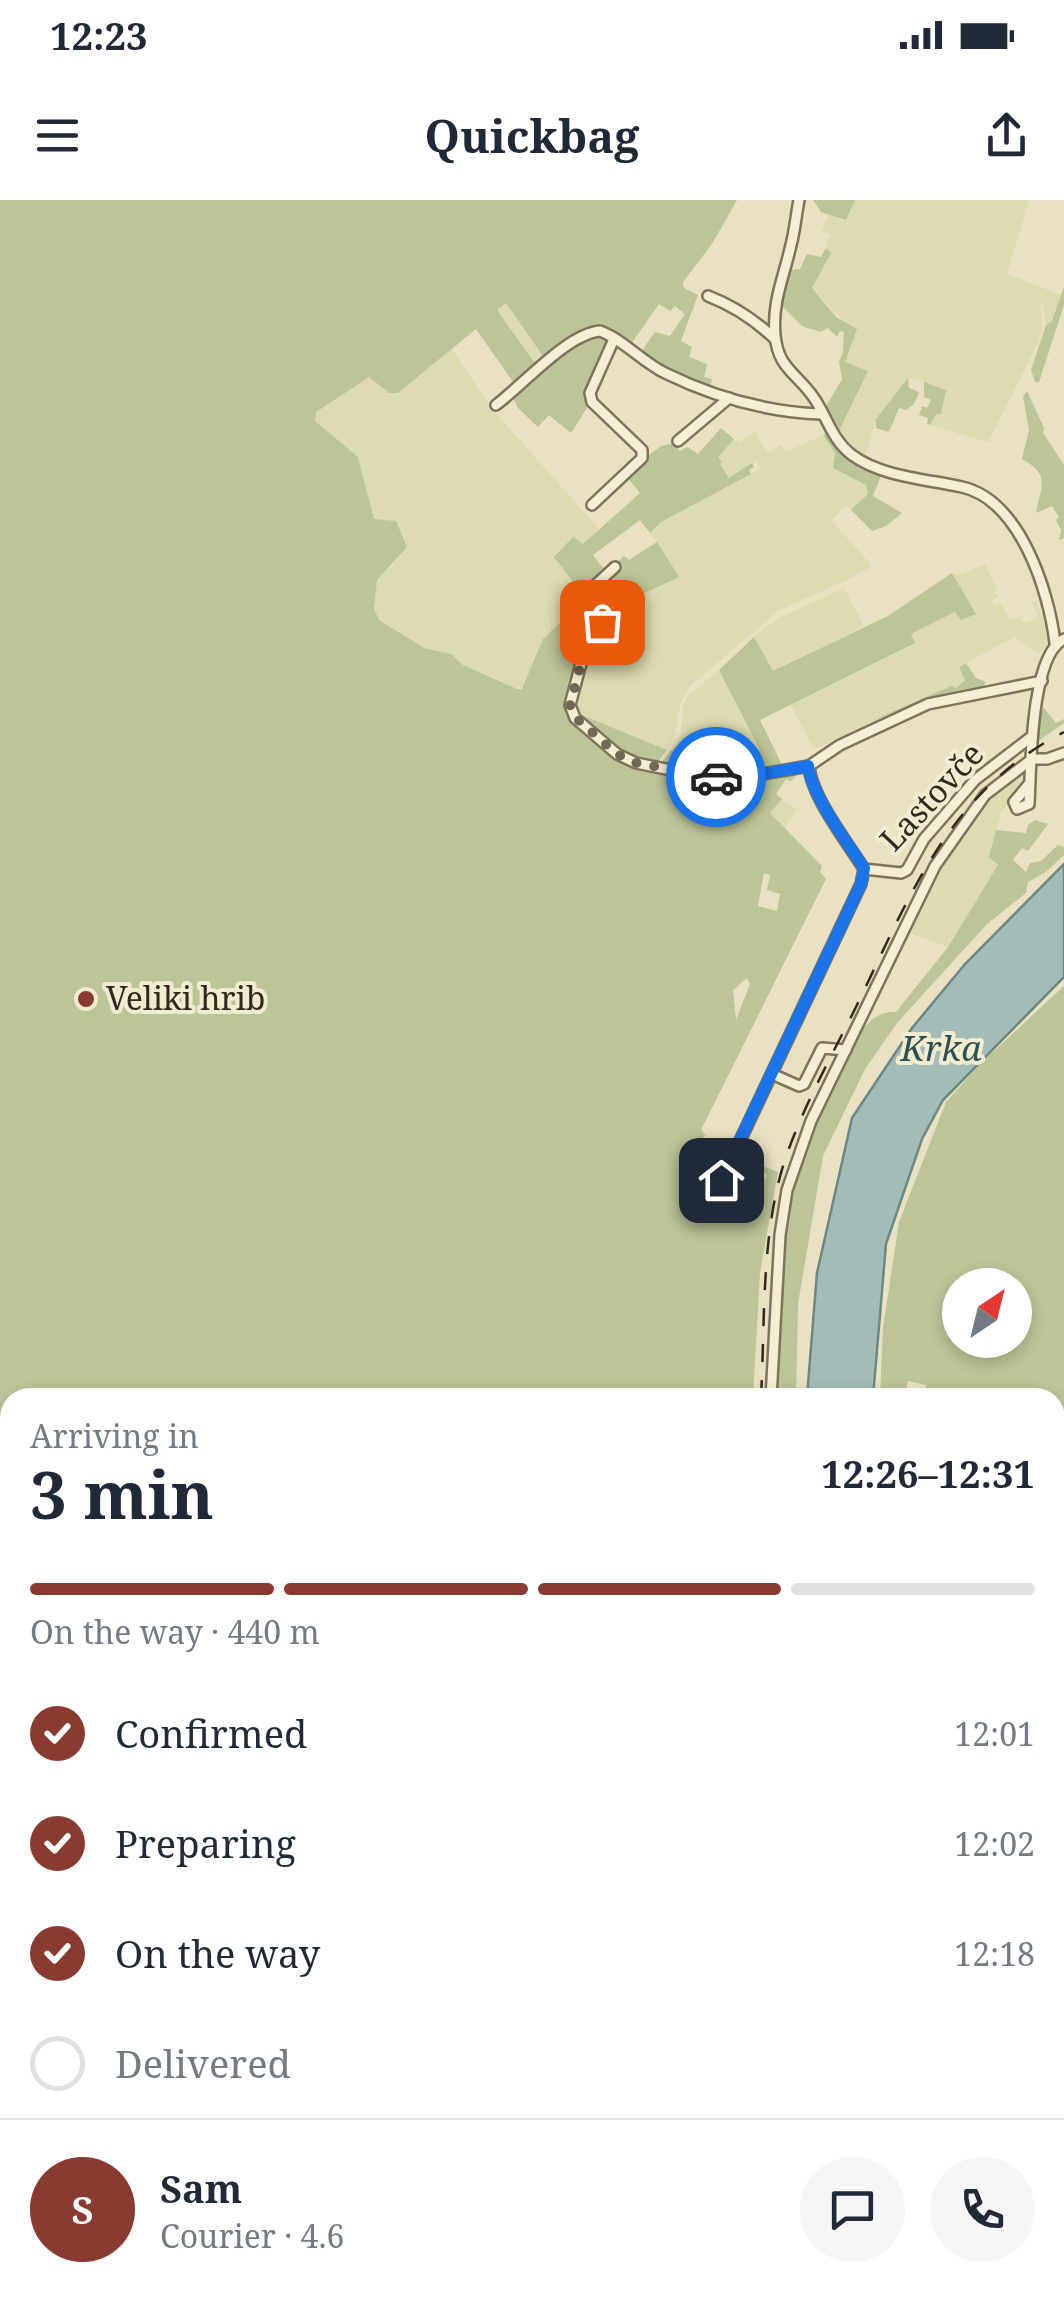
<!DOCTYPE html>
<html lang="en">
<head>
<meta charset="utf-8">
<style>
  body { margin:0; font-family:"Noto Serif",serif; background:#f6f6f7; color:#1f2937; height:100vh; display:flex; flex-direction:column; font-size:38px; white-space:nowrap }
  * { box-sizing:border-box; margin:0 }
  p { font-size:32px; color:#747a83 }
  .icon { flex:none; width:55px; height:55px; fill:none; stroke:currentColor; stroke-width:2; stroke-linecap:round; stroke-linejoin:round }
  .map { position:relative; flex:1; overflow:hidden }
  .sheet { position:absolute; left:0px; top:1188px; width:1065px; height:932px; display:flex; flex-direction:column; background:#fff; border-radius:30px 30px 0 0; box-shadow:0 5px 15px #0003 }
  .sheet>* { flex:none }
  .needle { width:65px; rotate:35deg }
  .tools { position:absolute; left:942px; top:1068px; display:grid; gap:20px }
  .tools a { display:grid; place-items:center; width:90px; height:90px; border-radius:50%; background:#fff; box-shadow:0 5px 15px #0003; font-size:50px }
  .pin { position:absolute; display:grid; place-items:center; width:85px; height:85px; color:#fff; margin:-42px; border-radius:20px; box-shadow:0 5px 15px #0006 }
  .courier { position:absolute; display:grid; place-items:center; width:100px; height:100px; margin:-50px; border:8px solid #1a73e8; border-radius:50%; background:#fff; color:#222; box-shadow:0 2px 12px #0007 }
  .summary em { font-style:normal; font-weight:700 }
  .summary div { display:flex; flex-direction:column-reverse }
  .summary { display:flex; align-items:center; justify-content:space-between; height:170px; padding:0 30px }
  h1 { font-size:65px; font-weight:700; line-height:75px }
  .bar { display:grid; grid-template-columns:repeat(4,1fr); gap:15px 10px; align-content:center; height:120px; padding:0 30px }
  .bar i { height:12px; border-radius:8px; background:#e0e1e3 }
  .bar .active { background:#893a31 }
  .bar p { grid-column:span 4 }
  .line { display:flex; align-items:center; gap:25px; padding:0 30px; border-top:2px solid #e0e1e3 }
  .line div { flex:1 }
  .round { display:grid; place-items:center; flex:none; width:105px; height:105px; border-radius:52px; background:#f6f6f7 }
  ol { padding:0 30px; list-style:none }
  li { display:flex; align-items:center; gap:30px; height:110px }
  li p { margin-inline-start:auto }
  li .icon { padding:10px; border-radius:50%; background:#893a31; color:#fff; stroke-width:4 }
  li:last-child { color:#747a83 }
  li i { width:55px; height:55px; border:5px solid #e0e1e3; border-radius:50% }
  .status { display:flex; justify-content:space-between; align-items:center; height:70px; padding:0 50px; background:#fff; direction:ltr }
  .status svg { height:28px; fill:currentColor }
  header { display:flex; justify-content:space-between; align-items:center; height:130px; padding:0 30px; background:#fff; font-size:45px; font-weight:700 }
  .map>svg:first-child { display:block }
</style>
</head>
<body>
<div class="status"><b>12:23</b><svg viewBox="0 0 49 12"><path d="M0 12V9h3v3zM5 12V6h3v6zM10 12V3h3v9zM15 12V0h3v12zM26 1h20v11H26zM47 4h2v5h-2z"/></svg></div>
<header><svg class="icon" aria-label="menu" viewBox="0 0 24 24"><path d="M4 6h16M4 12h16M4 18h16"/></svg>Quickbag<svg class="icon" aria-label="share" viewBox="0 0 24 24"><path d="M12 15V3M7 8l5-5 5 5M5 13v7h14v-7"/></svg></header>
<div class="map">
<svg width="1064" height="2119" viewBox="0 0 1064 2119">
  <rect width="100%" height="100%" fill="#e9e1c1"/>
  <g fill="#dddbb0">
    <path d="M 855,0 L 1029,0 L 1007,74 L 1061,95 L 1052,122 L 1046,125 L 1043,104 L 1040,104 L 1043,126 L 1037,145 L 988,242 L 930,225 L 936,214 L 931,184 L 908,178 L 876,219 L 865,258 L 848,247 L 837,235 L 868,171 L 844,162 L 847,125 L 812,88 L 831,53 L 826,48 L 830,34 L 821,31 L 829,13 L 846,19 Z"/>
    <path d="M 506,102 L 545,159 L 537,166 L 497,109 Z"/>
    <path d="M 452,149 L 491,208 L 600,330 L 583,344 L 587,398 L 568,412 L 521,489 L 505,486 L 463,465 L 450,454 L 424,449 L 379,420 L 374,409 L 377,380 L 395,362 L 374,319 L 358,257 L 315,222 L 315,212 L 370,176 L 389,193 L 398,193 Z"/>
    <path d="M 754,231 L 768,253 L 780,245 L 786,252 L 823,235 L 835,253 L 833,268 L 866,285 L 869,293 L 851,310 L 846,306 L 831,320 L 872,366 L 841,383 L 779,410 L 690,486 L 681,501 L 675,534 L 667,550 L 573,512 L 569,483 L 587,446 L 610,416 L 630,401 L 678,377 L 650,333 L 660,322 L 760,269 L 756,261 L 729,278 L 717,257 L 734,239 L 739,243 Z"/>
    <path d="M 985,364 L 997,390 L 995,392 L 998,397 L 992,401 L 994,405 L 1001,403 L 1010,419 L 1020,417 L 1024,423 L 1038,418 L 1032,402 L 1036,401 L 1047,428 L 1046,445 L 1039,454 L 1014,437 L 959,467 L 965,480 L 956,488 L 916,501 L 814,549 L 791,505 L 914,444 L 911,434 L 956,412 L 975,413 L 952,373 L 960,375 Z"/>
    <path d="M 844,388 L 864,426 L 773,472 L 754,437 L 777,419 Z"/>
    <path d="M 719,470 L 760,550 L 740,556 L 715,557 L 685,555 L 671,550 L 680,538 L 684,503 L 689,495 Z"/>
    <path d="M 1025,569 L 1028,572 L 1027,581 L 1001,612 L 989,656 L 999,664 L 948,747 L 907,732 L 936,669 L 987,596 Z"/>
    <path d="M 782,599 L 797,610 L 784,627 L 770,613 Z"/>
    <path d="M 1056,1571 L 1064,1572 L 1064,1663 L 1058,1663 Z"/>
    <path d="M 0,1648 L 10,1650 L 10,1689 L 0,1686 Z"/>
    <path d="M 294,2110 L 342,2110 L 321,2119 L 282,2119 Z"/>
  </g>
  <g fill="#bbc597" fill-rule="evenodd">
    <path d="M 0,0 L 737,0 L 712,44 L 683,82 L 684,88 L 698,95 L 681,141 L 692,147 L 689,157 L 707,164 L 704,177 L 712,179 L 710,186 L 669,172 L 640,153 L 655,132 L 670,136 L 685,114 L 675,106 L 670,111 L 659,104 L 631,144 L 600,123 L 599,127 L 590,128 L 545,159 L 506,103 L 497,110 L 537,166 L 516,186 L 476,129 L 398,193 L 389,193 L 369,177 L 316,212 L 315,221 L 358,257 L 374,319 L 396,321 L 407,347 L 377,380 L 374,409 L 379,420 L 424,448 L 451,454 L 463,465 L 517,489 L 522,489 L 543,439 L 586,398 L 554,357 L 573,337 L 583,344 L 640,293 L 624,273 L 661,246 L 674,243 L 680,251 L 687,247 L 698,254 L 721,228 L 734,239 L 718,257 L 722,262 L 720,264 L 729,278 L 752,263 L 754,267 L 749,270 L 751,274 L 661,322 L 650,333 L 640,320 L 593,355 L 604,369 L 589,385 L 587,397 L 591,396 L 592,387 L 599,380 L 603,382 L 608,377 L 604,374 L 624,356 L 629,360 L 657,342 L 679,377 C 663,385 645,392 630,401 C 595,422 561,471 574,512 L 667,550 L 655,565 L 624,555 L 578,519 L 576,523 L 620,558 L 634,565 L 701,578 L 733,580 L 742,588 L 739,593 L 744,599 L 764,576 L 801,571 L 791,581 L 786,579 L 776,594 L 782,599 L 770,613 L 822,666 L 820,672 L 826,679 L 701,930 L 705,935 L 691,958 L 714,976 L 710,990 L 727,1002 L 738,989 L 755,995 L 767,975 L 758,969 L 760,965 L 778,972 L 760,1073 L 753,1197 L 10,1198 L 10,1625 L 0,1622 ZM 764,673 L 770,675 L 767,690 L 780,694 L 777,711 L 758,706 ZM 747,778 L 750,784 L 736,820 L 733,790 Z"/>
    <path d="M 813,0 L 855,0 L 846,20 L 821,12 Z"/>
    <path d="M 826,48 L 831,53 L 812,88 L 836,117 L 857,129 L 845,162 L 868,171 L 837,235 L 825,208 L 842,179 L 839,162 L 843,152 L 844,132 L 840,131 L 837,137 L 828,128 L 820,132 L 802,126 L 777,101 L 787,70 L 800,69 L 807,54 L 821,57 Z"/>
    <path d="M 1064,87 L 1064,105 L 1039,182 L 1035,182 L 1031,170 L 1046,125 L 1052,121 Z"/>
    <path d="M 595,132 L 611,139 L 586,195 L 589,205 L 571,233 L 549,215 L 538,227 L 518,208 L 512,196 L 560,154 Z"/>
    <path d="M 908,178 L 909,188 L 919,192 L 914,204 L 906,210 L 899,208 L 889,232 L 876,228 L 876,219 Z"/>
    <path d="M 924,182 L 946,190 L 941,214 L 936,214 L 930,225 L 927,224 L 928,218 L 919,215 L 922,206 L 927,208 L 931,200 L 924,197 Z"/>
    <path d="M 1027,191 L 1044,228 L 1043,233 L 1064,265 L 1064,338 L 1059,340 L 1061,330 L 1056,320 L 1059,317 L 1052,306 L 1036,313 C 1040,288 1052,275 1022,259 L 1029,230 L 1023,197 Z"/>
    <path d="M 827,233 L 841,250 L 882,273 L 873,296 L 902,313 L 886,326 L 872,331 L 851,310 L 868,294 L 866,285 L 833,268 L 835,253 L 823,235 Z"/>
    <path d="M 952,373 L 976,414 L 961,420 L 955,412 L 911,434 L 915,443 L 760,520 L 783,567 L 717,575 L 659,566 L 671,550 C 700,560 731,559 760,550 L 719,470 L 754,437 L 773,471 L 888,416 Z"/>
    <path d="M 966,463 L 976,478 L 986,482 L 983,486 L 925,500 L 869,522 L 951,486 L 956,488 L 965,480 L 959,467 Z"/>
    <path d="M 1043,507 L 1056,523 L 1064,519 L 1064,523 L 1037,542 L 1034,539 Z"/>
    <path d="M 1035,620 L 1048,624 L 1028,651 L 1022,648 L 1013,660 L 1026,672 L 1030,663 L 1041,661 L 1058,645 L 1064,647 L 1064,655 L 1046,672 L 1028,682 L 1026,693 L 987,724 L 897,823 L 865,869 L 823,956 L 798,1104 L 796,1197 L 776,1198 C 779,1125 775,1028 798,959 C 809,925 828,893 845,862 C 858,839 866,811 896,812 L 948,747 L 998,665 L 989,657 L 996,630 L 1026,633 L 1028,625 Z"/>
    <path d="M 1064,786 L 1064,1572 L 1056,1572 L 1058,1663 L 1064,1663 L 1064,1677 L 1061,1678 L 1064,1733 L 1055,1733 L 1055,1418 L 1061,1410 L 1055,1406 L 1055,1198 L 936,1197 L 937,1192 L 926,1189 L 926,1185 L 908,1181 L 905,1197 L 880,1197 L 883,1128 L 899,1022 L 946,902 L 981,863 ZM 1015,1085 L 1015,1140 L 960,1140 L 960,1085 Z"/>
    <path d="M 0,1913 L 10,1913 L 10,1976 L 0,1975 Z"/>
    <path d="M 31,2110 L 213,2110 L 215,2119 L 200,2119 L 197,2110 L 183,2112 L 184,2119 L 32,2119 Z"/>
    <path d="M 391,2110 L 543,2110 L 553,2119 L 363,2119 Z"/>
  </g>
  <g fill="#a3bcb7" stroke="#6c8884" stroke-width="2.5">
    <path d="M 1064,664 L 1064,777 L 943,900 L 922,939 L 886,1044 L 873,1197 L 807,1197 L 817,1073 L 852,918 L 912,828 L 965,764 Z"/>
    <rect x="0" y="1986" width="10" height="88"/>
  </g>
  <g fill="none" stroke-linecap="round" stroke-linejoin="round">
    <g stroke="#80735b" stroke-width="14">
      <g id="minor">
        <path d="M 799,0 C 796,15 795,30 791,45 C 784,77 772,101 775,135 C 778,169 797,173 814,198 C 827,217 832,240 852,255 C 882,277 926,279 962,287 C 1020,300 1049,391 1055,443"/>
        <path d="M 708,96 C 734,106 755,120 775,139"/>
        <path d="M 496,205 C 523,185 567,134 600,131 C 624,140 642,162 665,173 C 714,197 767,212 821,214"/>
        <path d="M 678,241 L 729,198"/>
        <path d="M 592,305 L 642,258 L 642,250 L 592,202 L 590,193 L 614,139"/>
        <path d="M 615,367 L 588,392 L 605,420 L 583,456 L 570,505 L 575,518 L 617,554 L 636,563 L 706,577 L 739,578 L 809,566 L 840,545 L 928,504 L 1042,481"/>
        <path d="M 1032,559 L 1047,559 L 1064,553"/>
        <path d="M 809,566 C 811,596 847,642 864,669 L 901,673 L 907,670 L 924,639 L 975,580 L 1031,537"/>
        <path d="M 1029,584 L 1014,602 L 1017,609 L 1029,604 C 1031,570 1030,455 1064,439"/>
        <path d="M 772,874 L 799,886 L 804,884 L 822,848 L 846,850"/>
        <path d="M 721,981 L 861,684 L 864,669"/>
        <path d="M 771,1198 L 780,1035 L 787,990 L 811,921 L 935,666 L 985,595 L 1032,559"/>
        <path d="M 0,1740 L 3,1725"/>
        <path d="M 1055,1858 L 1064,1862"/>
        <path d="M 1055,1967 L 1064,1956"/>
        <path d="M 1055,1972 L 1064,1991"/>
        <path d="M 934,2110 L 935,2119"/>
        <path d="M 1017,2110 L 1019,2119"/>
        <path d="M 710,2119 L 711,2110"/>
        <path d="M 806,2119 L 807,2110"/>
      </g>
    </g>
    <g stroke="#62543e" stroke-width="18">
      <g id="secondary">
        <path d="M 1055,2034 L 1064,2033"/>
        <path d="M 345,2119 L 370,2110"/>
      </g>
    </g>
    <use href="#minor" stroke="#f4eed3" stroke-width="9"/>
    <use href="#secondary" stroke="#f4eed3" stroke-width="12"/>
    <g stroke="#31291d" stroke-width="2.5" stroke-dasharray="18 18" stroke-linecap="butt">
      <path d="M 761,1198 C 765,1123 761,1035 784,963 C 800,913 830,859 854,811 C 909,699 946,593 1064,532"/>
      <path d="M 0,1818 L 10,1819"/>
    </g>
  </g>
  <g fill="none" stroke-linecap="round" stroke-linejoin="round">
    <path stroke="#716956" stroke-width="10" stroke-dasharray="0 18" d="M 602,422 L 583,456 L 570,505 L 576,518 L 617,554 L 636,563 L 716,577"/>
    <path stroke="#1a73e8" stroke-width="12" d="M 716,577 L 739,578 L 808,566 C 812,596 847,642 864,668 L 861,684 L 721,980"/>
  </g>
  <circle fill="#893a31" stroke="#f1ebd0" stroke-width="4" cx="86" cy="799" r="10"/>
  <g text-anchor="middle" stroke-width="8" stroke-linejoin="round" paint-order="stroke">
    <g font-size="32" fill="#31291d" stroke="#f1ebd0">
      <text transform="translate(932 597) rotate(-47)" y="11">Lastovče</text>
    </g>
    <g font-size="32" fill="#31291d" stroke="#f1ebd0" text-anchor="start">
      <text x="106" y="810">Veliki hrib</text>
    </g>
    <g font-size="35" font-style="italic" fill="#2e4e50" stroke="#f1ebd0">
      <text x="941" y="861">Krka</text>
    </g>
  </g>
</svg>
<div class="tools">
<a><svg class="needle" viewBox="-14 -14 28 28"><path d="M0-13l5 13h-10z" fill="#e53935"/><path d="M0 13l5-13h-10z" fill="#747a83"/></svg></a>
</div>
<div class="pin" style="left:602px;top:422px;background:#ea580c"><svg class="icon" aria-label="bag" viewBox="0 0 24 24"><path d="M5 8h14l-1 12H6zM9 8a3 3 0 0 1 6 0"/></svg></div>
<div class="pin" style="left:721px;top:980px;background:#1f2937"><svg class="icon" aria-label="home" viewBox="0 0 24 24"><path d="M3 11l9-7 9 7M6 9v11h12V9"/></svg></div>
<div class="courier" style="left:716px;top:577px"><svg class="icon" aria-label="car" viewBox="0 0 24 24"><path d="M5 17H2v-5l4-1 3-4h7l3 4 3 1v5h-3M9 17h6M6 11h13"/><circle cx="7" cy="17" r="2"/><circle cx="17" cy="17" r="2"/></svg></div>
<section class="sheet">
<div class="summary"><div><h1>3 min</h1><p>Arriving in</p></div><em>12:26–12:31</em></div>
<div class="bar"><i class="active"></i><i class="active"></i><i class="active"></i><i></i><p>On the way · 440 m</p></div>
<ol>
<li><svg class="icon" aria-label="check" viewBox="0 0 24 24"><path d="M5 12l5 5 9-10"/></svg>Confirmed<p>12:01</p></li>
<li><svg class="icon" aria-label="check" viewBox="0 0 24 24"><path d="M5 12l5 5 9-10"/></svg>Preparing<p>12:02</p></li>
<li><svg class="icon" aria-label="check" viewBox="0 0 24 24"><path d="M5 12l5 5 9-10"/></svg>On the way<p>12:18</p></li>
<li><i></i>Delivered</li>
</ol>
<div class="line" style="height:180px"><b class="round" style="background:#893a31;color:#fff">S</b><div><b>Sam</b><p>Courier · 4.6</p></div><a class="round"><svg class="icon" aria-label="chat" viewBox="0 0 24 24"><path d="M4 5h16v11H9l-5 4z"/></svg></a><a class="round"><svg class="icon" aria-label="phone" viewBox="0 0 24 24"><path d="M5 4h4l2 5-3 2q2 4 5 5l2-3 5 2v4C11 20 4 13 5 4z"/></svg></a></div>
</section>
</div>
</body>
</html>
